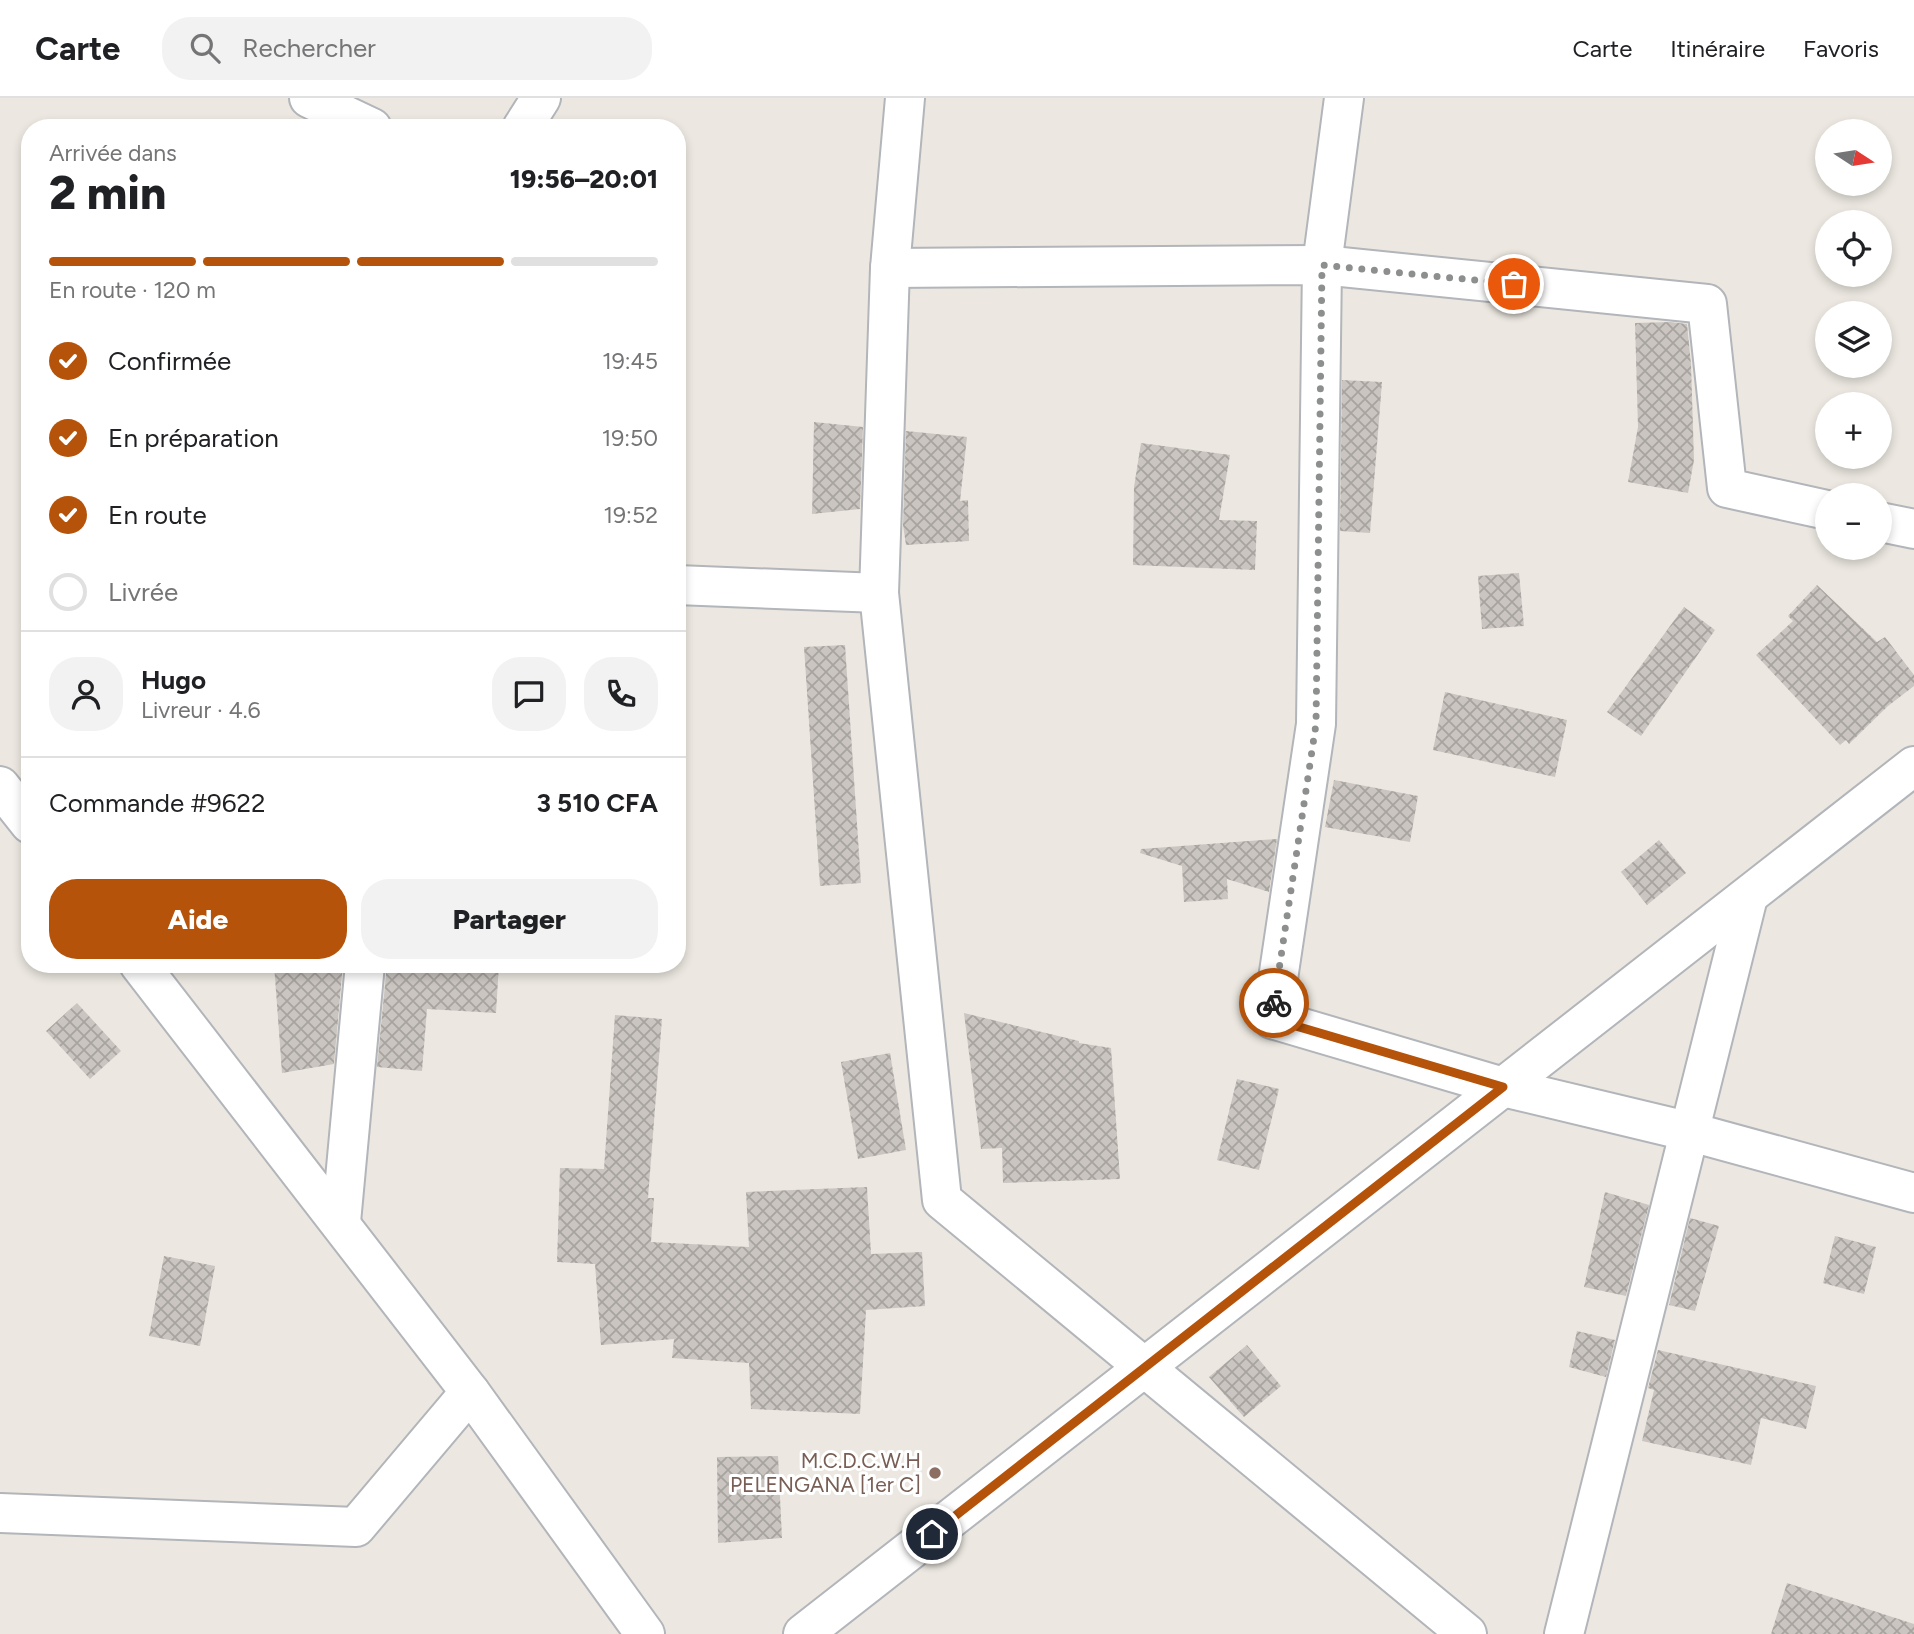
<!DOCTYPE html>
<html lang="fr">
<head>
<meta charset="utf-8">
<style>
  body { margin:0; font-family:Figtree,sans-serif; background:#f2f2f2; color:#202124; height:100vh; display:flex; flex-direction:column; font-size:26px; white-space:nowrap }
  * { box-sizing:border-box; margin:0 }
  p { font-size:23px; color:#757577 }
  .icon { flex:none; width:38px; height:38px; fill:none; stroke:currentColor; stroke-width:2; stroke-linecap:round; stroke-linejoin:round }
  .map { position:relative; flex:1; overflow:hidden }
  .drawer { position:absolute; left:21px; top:21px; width:665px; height:854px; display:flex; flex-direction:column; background:#fff; border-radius:28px; box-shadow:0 4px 10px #0003 }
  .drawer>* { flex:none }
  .needle { width:46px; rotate:102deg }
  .fabs { position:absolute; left:1815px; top:21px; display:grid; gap:14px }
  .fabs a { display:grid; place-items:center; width:77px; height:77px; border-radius:50%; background:#fff; box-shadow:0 4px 10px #0003; font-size:35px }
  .pin { position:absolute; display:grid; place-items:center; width:60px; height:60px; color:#fff; margin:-30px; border:4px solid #fff; border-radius:50%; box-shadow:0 2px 7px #0007 }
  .courier { position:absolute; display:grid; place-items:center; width:70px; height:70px; margin:-35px; border:5px solid #b45309; border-radius:50%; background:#fff; color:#222; box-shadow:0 2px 9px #0007 }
  .overview em { font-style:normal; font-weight:800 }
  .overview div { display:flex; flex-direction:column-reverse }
  .overview { display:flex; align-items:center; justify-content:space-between; height:119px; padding:0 28px }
  h1 { font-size:46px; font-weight:800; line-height:52px }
  .bar { display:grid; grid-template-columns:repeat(4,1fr); gap:10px 7px; align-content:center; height:84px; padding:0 28px }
  .bar i { height:9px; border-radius:5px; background:#e0e0e0 }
  .bar .selected { background:#b45309 }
  .bar p { grid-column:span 4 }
  .line { display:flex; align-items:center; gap:18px; padding:0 28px; border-top:2px solid #e0e0e0 }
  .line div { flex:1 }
  .round { display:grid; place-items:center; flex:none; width:74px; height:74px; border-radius:28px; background:#f2f2f2 }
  ol { padding:0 28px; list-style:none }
  li { display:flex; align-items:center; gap:21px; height:77px }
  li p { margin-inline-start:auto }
  li .icon { padding:7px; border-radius:50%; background:#b45309; color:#fff; stroke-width:4 }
  li:last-child { color:#757577 }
  li i { width:38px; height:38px; border:4px solid #e0e0e0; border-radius:50% }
  .cta { display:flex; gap:14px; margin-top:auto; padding:14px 28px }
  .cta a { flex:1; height:80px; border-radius:28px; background:#b45309; color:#fff; font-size:28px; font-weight:800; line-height:80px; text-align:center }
  .cta a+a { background:#f2f2f2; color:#202124 }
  header { display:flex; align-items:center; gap:42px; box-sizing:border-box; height:98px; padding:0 35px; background:#fff; border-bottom:2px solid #e0e0e0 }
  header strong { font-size:33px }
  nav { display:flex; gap:38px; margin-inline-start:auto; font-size:24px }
  .search { width:490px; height:63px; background:#f2f2f2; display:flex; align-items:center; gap:18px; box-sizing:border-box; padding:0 24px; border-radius:28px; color:#757577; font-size:26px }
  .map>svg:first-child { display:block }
</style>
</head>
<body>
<header>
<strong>Carte</strong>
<div class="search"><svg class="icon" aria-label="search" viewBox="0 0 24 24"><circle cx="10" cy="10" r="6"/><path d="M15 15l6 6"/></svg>Rechercher</div>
<nav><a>Carte</a><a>Itinéraire</a><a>Favoris</a></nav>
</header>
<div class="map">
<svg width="1914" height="1536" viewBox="0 0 1914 1536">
  <defs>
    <pattern id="building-cross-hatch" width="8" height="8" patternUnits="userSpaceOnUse" patternTransform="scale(1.75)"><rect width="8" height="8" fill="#cac5c0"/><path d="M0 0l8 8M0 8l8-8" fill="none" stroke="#a7a39f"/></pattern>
  </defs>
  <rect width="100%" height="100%" fill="#ece8e1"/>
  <g fill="url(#building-cross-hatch)">
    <path d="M 1670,224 L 1687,226 L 1691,266 L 1694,362 L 1688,395 L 1628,384 L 1638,329 L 1635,225 Z"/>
    <path d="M 1342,282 L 1382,284 L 1370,435 L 1340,433 Z"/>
    <path d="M 814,324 L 863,329 L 860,411 L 812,416 Z"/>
    <path d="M 906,333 L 967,339 L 960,403 L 968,402 L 969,443 L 906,447 L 903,427 Z"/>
    <path d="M 1141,345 L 1230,357 L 1219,422 L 1257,423 L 1255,472 L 1133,467 L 1134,389 Z"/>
    <path d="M 1519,475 L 1524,528 L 1482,531 L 1478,478 Z"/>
    <path d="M 1817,487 L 1877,544 L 1885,539 L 1914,577 L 1914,588 L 1888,608 L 1849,646 L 1846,642 L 1840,647 L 1756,557 L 1793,523 L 1788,518 Z"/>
    <path d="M 1684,509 L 1715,532 L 1641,638 L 1607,614 Z"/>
    <path d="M 845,547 L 861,785 L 820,788 L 804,549 Z"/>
    <path d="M 1445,594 L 1567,622 L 1555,679 L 1433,652 Z"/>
    <path d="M 1334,682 L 1418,698 L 1410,744 L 1325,729 Z"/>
    <path d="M 1277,741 L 1269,794 L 1227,781 L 1228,801 L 1184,804 L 1182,768 L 1140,755 L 1141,751 Z"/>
    <path d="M 1659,742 L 1686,775 L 1647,807 L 1621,774 Z"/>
    <path d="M 274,866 L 343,866 L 334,966 L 282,975 Z"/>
    <path d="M 387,866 L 499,866 L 496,915 L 427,911 L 422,973 L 377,969 Z"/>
    <path d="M 77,905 L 121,953 L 90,981 L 46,933 Z"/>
    <path d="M 964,915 L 1079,943 L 1079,945 L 1111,950 L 1120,1081 L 1003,1085 L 1002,1050 L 981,1051 Z"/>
    <path d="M 615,917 L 662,921 L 648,1100 L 654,1100 L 651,1144 L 749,1149 L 746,1094 L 867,1089 L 871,1156 L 922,1154 L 925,1208 L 866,1212 L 860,1316 L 751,1311 L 749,1265 L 672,1260 L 674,1241 L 601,1247 L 595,1166 L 557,1164 L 560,1070 L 604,1071 Z"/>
    <path d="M 890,955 L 906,1052 L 858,1061 L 841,964 Z"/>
    <path d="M 1237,981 L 1279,991 L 1259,1072 L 1217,1062 Z"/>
    <path d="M 1605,1094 L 1649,1107 L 1626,1198 L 1584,1189 Z"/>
    <path d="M 1690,1120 L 1719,1128 L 1695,1213 L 1669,1207 Z"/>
    <path d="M 1835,1138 L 1876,1149 L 1864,1196 L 1823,1185 Z"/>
    <path d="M 164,1158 L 215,1168 L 200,1248 L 149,1238 Z"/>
    <path d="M 1577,1233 L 1615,1242 L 1606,1279 L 1569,1269 Z"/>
    <path d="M 1247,1247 L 1281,1288 L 1244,1319 L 1209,1279 Z"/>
    <path d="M 1658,1252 L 1816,1288 L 1806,1331 L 1761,1320 L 1751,1367 L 1642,1343 L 1654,1292 L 1648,1290 Z"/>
    <path d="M 778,1358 L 782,1440 L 718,1445 L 717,1359 Z"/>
    <path d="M 1787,1485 L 1914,1526 L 1914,1536 L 1771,1536 Z"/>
  </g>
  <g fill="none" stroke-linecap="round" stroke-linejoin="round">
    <g stroke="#b2b5b9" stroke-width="42">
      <g id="minor">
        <path d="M 309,0 L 372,30"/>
        <path d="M 905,0 L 890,170 L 879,495 L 942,1102 L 1467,1536"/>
        <path d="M 1344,0 L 1322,167 L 1316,626 L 1272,921 L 1503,989 L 1691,1034 L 1914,1095"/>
        <path d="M 522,30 L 541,0"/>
        <path d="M 890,170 L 1322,167 L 1707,206 L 1727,390 L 1827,412"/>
        <path d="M 1880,424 L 1914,431"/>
        <path d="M 677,487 L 879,495"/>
        <path d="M 0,688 L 30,726"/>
        <path d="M 139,866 L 470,1294 L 645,1536"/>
        <path d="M 341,1124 L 365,866"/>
        <path d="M 0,1415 L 356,1429 L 470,1294"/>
        <path d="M 803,1536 L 1914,668"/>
        <path d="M 1564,1536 L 1748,799"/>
      </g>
    </g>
    <use href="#minor" stroke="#fff" stroke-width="38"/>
  </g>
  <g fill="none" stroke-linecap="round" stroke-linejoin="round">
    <path stroke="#8d8f8e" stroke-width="7" stroke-dasharray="0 12.6" d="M 1274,905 L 1316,626 L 1322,167 L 1514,186"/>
    <path stroke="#b45309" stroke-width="9" d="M 932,1436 L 1503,989 L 1272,921 L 1274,905"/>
  </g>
  <circle fill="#8d6e63" stroke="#fff" stroke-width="2.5" cx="935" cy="1375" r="7"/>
  <g text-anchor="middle" stroke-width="6" stroke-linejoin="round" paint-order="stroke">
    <g font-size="21" fill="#785e54" stroke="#fff" text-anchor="end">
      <text x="921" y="1370">M.C.D.C.W.H<tspan x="921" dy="24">PELENGANA [1er C]</tspan></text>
    </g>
  </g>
</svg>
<div class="fabs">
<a><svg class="needle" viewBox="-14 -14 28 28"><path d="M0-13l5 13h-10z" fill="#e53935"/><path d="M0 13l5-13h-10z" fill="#757577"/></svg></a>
<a><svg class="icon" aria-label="locate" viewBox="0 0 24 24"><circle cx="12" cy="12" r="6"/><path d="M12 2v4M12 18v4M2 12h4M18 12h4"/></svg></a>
<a><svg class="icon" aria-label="layers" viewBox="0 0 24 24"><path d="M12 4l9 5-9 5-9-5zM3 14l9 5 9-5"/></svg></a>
<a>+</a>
<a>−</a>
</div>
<div class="pin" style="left:1514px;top:186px;background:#ea580c"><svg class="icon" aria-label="bag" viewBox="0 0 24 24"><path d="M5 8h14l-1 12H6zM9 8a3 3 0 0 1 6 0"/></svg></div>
<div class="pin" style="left:932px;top:1436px;background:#1f2937"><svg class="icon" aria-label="home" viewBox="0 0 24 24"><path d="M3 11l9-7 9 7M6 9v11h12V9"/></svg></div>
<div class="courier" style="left:1274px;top:905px"><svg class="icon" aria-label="bike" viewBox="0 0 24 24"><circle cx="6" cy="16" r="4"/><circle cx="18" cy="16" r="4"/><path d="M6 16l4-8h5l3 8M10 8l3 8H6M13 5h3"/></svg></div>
<section class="drawer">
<div class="overview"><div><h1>2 min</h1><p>Arrivée dans</p></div><em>19:56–20:01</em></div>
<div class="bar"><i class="selected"></i><i class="selected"></i><i class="selected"></i><i></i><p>En route · 120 m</p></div>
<ol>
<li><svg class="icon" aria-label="check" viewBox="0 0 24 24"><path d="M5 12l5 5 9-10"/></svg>Confirmée<p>19:45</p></li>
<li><svg class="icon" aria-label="check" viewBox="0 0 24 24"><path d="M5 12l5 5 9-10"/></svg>En préparation<p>19:50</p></li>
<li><svg class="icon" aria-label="check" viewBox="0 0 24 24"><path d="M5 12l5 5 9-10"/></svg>En route<p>19:52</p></li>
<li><i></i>Livrée</li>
</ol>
<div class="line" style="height:126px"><a class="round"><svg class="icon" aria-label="person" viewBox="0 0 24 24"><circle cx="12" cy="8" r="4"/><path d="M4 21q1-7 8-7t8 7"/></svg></a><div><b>Hugo</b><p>Livreur · 4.6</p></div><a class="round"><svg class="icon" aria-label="chat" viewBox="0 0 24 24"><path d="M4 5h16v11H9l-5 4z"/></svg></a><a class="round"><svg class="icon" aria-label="phone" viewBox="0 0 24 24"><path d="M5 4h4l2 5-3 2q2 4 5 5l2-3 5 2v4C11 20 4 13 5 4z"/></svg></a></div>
<div class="line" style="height:91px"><div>Commande #9622</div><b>3 510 CFA</b></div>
<div class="cta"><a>Aide</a><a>Partager</a></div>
</section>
</div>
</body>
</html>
